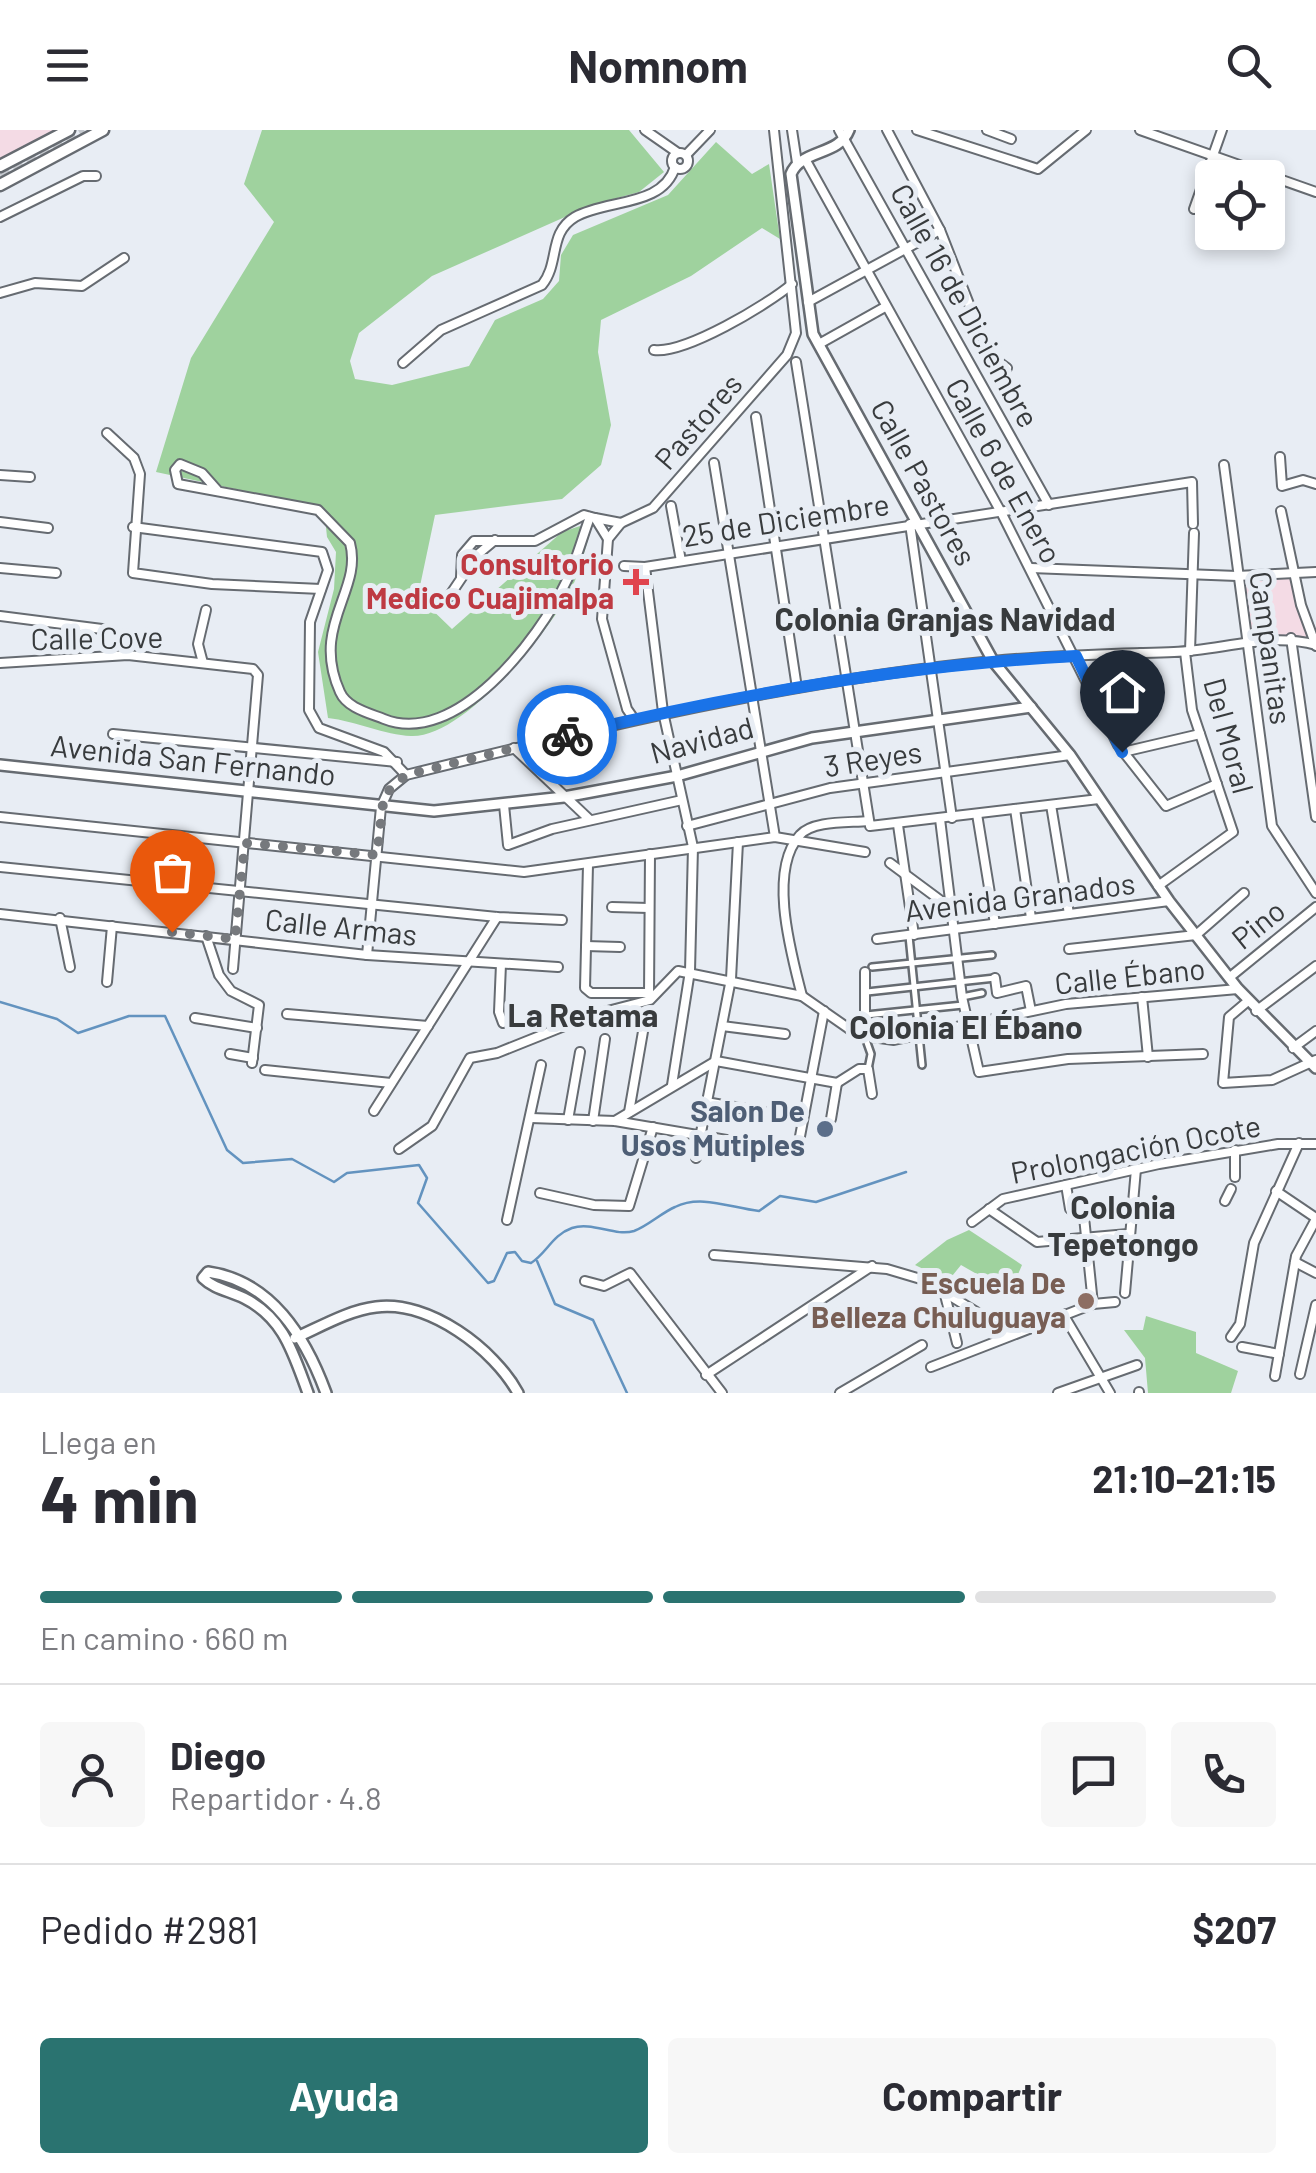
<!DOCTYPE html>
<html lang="es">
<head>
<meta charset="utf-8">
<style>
  body { margin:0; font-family:Barlow,sans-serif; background:#f7f7f7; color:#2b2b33; height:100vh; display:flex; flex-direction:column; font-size:38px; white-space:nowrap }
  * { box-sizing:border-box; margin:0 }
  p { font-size:32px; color:#7c7c81 }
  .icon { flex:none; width:55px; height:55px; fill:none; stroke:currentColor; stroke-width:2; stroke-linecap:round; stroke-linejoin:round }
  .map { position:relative; height:1263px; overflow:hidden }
  .panel { display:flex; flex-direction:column; background:#fff; flex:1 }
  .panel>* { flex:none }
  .tools { position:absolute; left:1195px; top:30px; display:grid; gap:20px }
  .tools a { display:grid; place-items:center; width:90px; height:90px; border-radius:10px; background:#fff; box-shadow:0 5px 15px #0003; font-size:50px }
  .pin { position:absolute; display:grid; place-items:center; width:85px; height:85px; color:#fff; margin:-102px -42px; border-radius:50% 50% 50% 0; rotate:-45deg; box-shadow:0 0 10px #0007 }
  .pin .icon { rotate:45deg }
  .courier { position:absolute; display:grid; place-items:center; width:100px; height:100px; margin:-50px; border:8px solid #1a73e8; border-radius:50%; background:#fff; color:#222; box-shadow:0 2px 12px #0007 }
  .summary em { font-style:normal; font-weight:700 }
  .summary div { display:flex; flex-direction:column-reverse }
  .summary { display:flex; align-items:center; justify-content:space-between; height:170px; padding:0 40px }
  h1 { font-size:65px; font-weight:700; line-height:75px }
  .bar { display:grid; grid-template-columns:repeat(4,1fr); gap:15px 10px; align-content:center; height:120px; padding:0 40px }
  .bar i { height:12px; border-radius:8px; background:#e1e1e2 }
  .bar .on { background:#2a7370 }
  .bar p { grid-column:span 4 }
  .line { display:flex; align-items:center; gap:25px; padding:0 40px; border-top:2px solid #e1e1e2 }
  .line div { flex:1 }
  .round { display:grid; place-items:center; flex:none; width:105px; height:105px; border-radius:10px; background:#f7f7f7 }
  .primary-button { display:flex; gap:20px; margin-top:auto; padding:20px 40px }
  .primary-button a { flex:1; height:115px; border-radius:10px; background:#2a7370; color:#fff; font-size:40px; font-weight:700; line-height:115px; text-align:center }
  .primary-button a+a { background:#f7f7f7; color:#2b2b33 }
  header { display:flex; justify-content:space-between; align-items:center; height:130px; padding:0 40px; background:#fff; font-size:45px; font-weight:700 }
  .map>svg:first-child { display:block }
</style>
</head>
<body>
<header><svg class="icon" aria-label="menu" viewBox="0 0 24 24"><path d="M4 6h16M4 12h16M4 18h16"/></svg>Nomnom<svg class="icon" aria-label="search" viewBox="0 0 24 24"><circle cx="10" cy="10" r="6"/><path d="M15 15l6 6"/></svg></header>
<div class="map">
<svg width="1316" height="1263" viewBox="0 0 1316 1263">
  <rect width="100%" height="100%" fill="#e8edf4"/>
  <g fill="#f4dbe5">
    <path d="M 0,0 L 59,0 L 0,31 Z"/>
    <path d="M 1294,448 L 1309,509 L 1291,505 L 1250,509 L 1243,449 Z"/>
  </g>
  <g fill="#9fd29e">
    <path d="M 262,0 L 629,0 L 664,42 L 639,62 L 592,75 L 432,146 L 359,203 L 350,231 L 355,249 L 392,255 L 469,236 L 495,190 L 543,169 L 559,151 L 561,125 L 573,105 L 668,65 L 716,12 L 752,44 L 769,34 L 780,109 L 762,98 L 691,146 L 601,190 L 598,222 L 611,295 L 601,335 L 562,369 L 435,385 L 420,456 L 423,471 L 452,499 L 562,402 L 580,396 L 589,407 C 583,426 578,448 568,465 C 544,507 463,608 411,606 C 385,605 355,591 328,588 L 318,522 L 334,459 L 336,422 L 327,407 L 324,378 L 156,342 L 191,228 L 274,92 L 244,54 Z"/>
    <path d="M 969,1100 L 1022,1135 L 1010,1163 L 961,1135 L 948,1151 L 915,1135 L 947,1110 Z"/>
    <path d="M 1146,1186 L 1196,1202 L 1196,1223 L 1238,1241 L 1231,1263 L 1148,1263 L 1145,1228 L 1124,1200 L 1143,1200 Z"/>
  </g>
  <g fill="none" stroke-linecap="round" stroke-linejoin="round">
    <g stroke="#6393bf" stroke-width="2.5">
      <path d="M 0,872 L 57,889 L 78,903 L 129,886 L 165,886 L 227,1020 L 243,1033 L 292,1029 L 334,1052 L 347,1043 L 419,1035 L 427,1048 L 418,1073 L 488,1153 L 494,1151 L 507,1123 L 515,1122 L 522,1131 L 531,1133 C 547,1123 552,1105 572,1098 C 592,1091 615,1107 634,1101 C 648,1096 661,1083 675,1077 C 701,1064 731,1078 759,1081 L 780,1066 L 816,1072 L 906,1042"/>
      <path d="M 537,1131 L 555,1174 L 593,1190 L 627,1263"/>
    </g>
    <path stroke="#c5c9cf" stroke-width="10" stroke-dasharray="10 5" stroke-linecap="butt" d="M 0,45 L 84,0"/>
    <g stroke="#666b71" stroke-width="10">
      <g id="pedestrian">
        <path d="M 909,806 L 922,935"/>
        <path d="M 872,837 L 992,825"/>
        <path d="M 867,862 L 995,848"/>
        <path d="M 962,867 L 982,863"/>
        <path d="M 866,885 L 963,875"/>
        <path d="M 865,907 L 871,924 L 868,939"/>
      </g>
    </g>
    <g stroke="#666b71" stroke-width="12">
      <g id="minor">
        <path d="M 645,0 L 678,23"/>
        <path d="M 792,0 L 797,33"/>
        <path d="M 839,0 L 1049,375"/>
        <path d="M 887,0 L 940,100 L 989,225 L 1007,238"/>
        <path d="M 917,0 L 1038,39 L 1086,0"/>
        <path d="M 987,0 L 1011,9"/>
        <path d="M 1140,0 L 1316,62"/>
        <circle cx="680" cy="31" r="8"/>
        <path d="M 686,25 L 710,0"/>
        <path d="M 805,29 L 1002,384 L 1118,615 L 1166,676 L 1217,654"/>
        <path d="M 1194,79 L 1222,0"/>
        <path d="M 0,87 L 83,46 L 96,46"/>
        <path d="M 0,163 L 35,153 L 82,156 L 124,128"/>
        <path d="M 808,172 L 940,100"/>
        <path d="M 819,214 L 885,177"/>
        <path d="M 654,220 C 685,224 767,175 792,154"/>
        <path d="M 796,232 L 870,696 L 1099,669"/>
        <path d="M 403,233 L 441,200 L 542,155 C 560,133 548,103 575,87 C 607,69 663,77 675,37"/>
        <path d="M 756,287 L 797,558"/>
        <path d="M 107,303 L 134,328 L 140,344 L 133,443 L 212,454 L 321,459"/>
        <path d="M 1280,327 L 1282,356 L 1303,350 L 1316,354"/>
        <path d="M 714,333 L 775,707"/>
        <path d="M 1224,335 L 1272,696 L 1316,763"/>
        <path d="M 0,345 L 30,347"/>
        <path d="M 218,361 L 202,343 L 180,334 L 175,340 L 178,354 L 318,380 L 350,413 C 363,461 310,495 340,562 C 347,578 369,583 384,589 C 456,618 539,509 566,452 C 576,432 582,408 590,387"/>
        <path d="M 671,376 L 681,431"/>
        <path d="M 1281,381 L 1301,475 L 1316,516"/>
        <path d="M 595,388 L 621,393"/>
        <path d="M 0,392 L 48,398"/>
        <path d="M 910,394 L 952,688"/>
        <path d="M 133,397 L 322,422 L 328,440 L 310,492 L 309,580 L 319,598 L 384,622 L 406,645"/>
        <path d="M 624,436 L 645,437 L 1192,352 L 1193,394"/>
        <path d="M 645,437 L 663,582 L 693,717 L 690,841 L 672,955"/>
        <path d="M 0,438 L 56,443"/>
        <path d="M 1031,438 L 1237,446 L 1316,442"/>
        <path d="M 461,447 L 462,425 L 474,411 L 535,411 L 584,385 L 595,388 L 608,409"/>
        <path d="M 444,474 L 477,425 L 495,410"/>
        <path d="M 0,486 L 102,499"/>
        <path d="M 1291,508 L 1316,687"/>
        <path d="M 1190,521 L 1194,403"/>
        <path d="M 0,533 L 128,525 L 253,539 L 258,545 L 233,839"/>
        <path d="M 203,533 L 198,514 L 206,480"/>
        <path d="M 1136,564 L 1141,523"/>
        <path d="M 634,589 L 627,579 L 602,489 L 608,409 L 621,393 L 653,378 L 787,225 L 796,203 L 774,0"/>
        <path d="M 113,604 L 397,632"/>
        <path d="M 514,618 L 590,690"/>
        <path d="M 1123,622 L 1200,604"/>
        <path d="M 504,675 L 508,715 L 552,699 L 682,670"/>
        <path d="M 1051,675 L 1069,784"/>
        <path d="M 1015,679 L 1031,788"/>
        <path d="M 977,684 L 995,794"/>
        <path d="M 0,687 L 524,742 L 775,707 L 865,722"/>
        <path d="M 940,689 L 962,867 L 979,942 L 1068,929 L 1203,924"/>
        <path d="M 898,695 L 914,805"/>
        <path d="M 687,696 L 830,658 L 1070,625"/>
        <path d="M 890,733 L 952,779"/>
        <path d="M 588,735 L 585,858 L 591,863 L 649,863"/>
        <path d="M 0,737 L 497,787 L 562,790"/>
        <path d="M 1158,756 L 1233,702 L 1192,580 L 1185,522"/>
        <path d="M 612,777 L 649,778"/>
        <path d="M 0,784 L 367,825 L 558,837"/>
        <path d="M 60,788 L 70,837"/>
        <path d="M 206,806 L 219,845 L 231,861 L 259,875 L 252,933"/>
        <path d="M 877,809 L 1169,771"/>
        <path d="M 586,816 L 620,817"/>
        <path d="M 1069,819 L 1196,805 L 1244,763"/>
        <path d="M 367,825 L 381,677 L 389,659 L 406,645 C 600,597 794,550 993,531 C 1053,525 1114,524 1174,522 C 1222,520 1270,502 1316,515"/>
        <path d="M 501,834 L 499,882 L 503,893"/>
        <path d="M 865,842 L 865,907"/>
        <path d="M 1230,847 L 1316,777"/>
        <path d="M 995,848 L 997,863 L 1026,856 L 1031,881"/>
        <path d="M 107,852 L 112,796"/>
        <path d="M 649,865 L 650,724"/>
        <path d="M 802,866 C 792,826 767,741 800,705 C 813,690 850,693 868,691"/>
        <path d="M 1142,867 L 1148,927"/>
        <path d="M 1248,871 L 1229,887 L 1223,953 L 1272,950 L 1316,930"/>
        <path d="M 1256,881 L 1316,836"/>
        <path d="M 287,884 L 428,896"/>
        <path d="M 195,888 L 257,898"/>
        <path d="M 722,896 L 785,904"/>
        <path d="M 1293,918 L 1316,901"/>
        <path d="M 230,924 L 253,928"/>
        <path d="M 265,940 L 391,953"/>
        <path d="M 837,953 L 859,939 L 868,939 L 872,964"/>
        <path d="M 706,972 L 769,983"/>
        <path d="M 374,981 L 497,787"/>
        <path d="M 629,982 L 645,890"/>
        <path d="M 531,988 L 615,991 L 797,1022 L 824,881"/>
        <path d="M 831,989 L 837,953"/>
        <path d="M 568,990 L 580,922"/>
        <path d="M 593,991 L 605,909"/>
        <path d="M 615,991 L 716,931 L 837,953"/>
        <path d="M 399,1019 L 432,996 L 470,928 L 497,923 L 592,885 L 650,870 L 678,841 L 802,866 L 858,905 L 894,910 L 1066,874 L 1238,859"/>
        <path d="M 1235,1020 L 1235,1047"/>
        <path d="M 696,1028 L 731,849 L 738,712"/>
        <path d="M 1066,1055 L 1070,1079 L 1084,1087 L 1093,1174"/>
        <path d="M 1276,1061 L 1316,1088"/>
        <path d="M 540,1063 L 594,1075 L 629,1076 L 653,997"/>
        <path d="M 1225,1071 L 1231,1059"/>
        <path d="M 989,1079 L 1037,1112 L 1128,1104"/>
        <path d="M 507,1090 L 541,935"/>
        <path d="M 972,1092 L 1003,1069 L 1159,1034 L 1278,1014 L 1316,1014"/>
        <path d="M 714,1125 L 887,1139 L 924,1150 L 1011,1203"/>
        <path d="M 1295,1132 L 1316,1143"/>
        <path d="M 585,1151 L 604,1156 L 630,1143 L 722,1263"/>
        <path d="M 944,1161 L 957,1213"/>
        <path d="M 1125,1163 L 1136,1039"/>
        <path d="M 1063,1184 L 1110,1263"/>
        <path d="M 1231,1207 L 1240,1194 L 1254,1113 L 1299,1013"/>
        <path d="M 1242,1217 L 1279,1224"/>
        <path d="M 931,1237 L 1093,1174 L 1115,1172"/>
        <path d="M 1300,1244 L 1316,1175"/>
        <path d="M 706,1245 L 872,1136"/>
        <path d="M 1275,1246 L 1296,1126 L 1316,1089"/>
        <path d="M 1139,1262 L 1139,1263"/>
        <path d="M 840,1263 L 922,1215"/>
        <path d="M 1058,1263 L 1137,1235"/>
      </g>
    </g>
    <g stroke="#666b71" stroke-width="14">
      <g id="tertiary">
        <path d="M 849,0 C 839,26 801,19 791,44 L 813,204 L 993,531 L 1070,625 L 1169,771 L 1238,859 L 1316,938"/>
        <path d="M 0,635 L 434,681 L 564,667 L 677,646 L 812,608 L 1031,577"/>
        <path d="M 295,1208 C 320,1197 349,1180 376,1177 C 429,1170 494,1219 518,1263"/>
        <path d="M 308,1263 C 293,1223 284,1188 244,1168 C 230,1161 214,1159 203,1148 L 208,1142 C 271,1151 305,1206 326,1263"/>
      </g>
    </g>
    <g stroke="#666b71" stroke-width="15">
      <g id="secondary">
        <path d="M 0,36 L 69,0"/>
        <path d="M 0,55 L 103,0"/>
      </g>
    </g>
    <use href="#pedestrian" stroke="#fff" stroke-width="5"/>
    <use href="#minor" stroke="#fff" stroke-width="8"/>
    <use href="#tertiary" stroke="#fff" stroke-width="9"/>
    <use href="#secondary" stroke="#fff" stroke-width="10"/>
  </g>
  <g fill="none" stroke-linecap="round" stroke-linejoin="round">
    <path stroke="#76797d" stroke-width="10" stroke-dasharray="0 18" d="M 172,802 L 235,809 L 245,713 L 377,725 L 384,665 L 406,645 L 567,605"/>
    <path stroke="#1a73e8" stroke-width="12" d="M 567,605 C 734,565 904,535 1076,526 L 1122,622"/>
  </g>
  <path fill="#e0444e" stroke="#e8edf4" stroke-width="4" d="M631 437h10v10h10v10h-10v10h-10v-10h-10v-10h10z"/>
  <circle fill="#5c6f8a" stroke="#e8edf4" stroke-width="4" cx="825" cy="999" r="10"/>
  <circle fill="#8d6e63" stroke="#e8edf4" stroke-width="4" cx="1086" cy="1171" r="10"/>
  <g text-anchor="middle" stroke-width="10" stroke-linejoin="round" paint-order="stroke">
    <g font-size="30" fill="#383b3d" stroke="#e8edf4">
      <text transform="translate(964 176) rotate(61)" y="10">Calle 16 de Diciembre</text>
      <text transform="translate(699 292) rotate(-49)" y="10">Pastores</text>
      <text transform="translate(1003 341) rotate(61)" y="10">Calle 6 de Enero</text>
      <text transform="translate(923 353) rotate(61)" y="10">Calle Pastores</text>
      <text transform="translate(786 391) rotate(-9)" y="10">25 de Diciembre</text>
      <text transform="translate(97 509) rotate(-1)" y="10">Calle Cove</text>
      <text transform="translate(1270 518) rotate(82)" y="10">Campanitas</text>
      <text transform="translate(1228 606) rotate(75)" y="10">Del Moral</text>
      <text transform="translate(702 611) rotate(-15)" y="10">Navidad</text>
      <text transform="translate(873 630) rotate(-9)" y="10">3 Reyes</text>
      <text transform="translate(193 631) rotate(6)" y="10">Avenida San Fernando</text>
      <text transform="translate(1020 768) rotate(-7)" y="10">Avenida Granados</text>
      <text transform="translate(1259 795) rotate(-39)" y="10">Pino</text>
      <text transform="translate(341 798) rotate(6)" y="10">Calle Armas</text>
      <text transform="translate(1130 847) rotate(-6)" y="10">Calle Ébano</text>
      <text transform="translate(1136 1020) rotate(-11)" y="10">Prolongación Ocote</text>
    </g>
    <g font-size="30" font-weight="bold" fill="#be3a42" stroke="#e8edf4" text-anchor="end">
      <text x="614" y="445">Consultorio<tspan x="614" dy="34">Medico Cuajimalpa</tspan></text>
    </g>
    <g font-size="30" font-weight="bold" fill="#4e5e75" stroke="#e8edf4" text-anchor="end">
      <text x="805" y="992">Salon De<tspan x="805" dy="34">Usos Mutiples</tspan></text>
    </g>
    <g font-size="30" font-weight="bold" fill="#785e54" stroke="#e8edf4" text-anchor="end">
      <text x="1066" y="1164">Escuela De<tspan x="1066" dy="34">Belleza Chuluguaya</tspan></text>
    </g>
    <g font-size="32" font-weight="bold" fill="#383b3d" stroke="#e8edf4">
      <text x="945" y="501">Colonia Granjas Navidad</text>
      <text x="583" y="897">La Retama</text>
      <text x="966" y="909">Colonia El Ébano</text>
      <text x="1123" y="1089">Colonia<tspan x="1123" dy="37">Tepetongo</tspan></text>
    </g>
  </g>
</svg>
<div class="tools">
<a><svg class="icon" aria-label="locate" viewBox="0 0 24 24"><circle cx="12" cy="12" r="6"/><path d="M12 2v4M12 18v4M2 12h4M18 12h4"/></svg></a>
</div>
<div class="pin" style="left:172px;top:802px;background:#ea580c"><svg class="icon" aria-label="bag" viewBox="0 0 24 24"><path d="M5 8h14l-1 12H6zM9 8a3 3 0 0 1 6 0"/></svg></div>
<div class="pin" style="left:1122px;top:622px;background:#1f2937"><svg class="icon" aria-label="home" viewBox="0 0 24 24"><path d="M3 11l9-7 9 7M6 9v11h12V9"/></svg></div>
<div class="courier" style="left:567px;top:605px"><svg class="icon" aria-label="bike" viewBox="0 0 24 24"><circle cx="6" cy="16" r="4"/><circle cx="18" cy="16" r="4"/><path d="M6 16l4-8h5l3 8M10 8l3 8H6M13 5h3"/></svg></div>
</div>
<section class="panel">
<div class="summary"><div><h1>4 min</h1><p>Llega en</p></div><em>21:10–21:15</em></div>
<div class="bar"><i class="on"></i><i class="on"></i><i class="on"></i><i></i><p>En camino · 660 m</p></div>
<div class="line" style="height:180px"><a class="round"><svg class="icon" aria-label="person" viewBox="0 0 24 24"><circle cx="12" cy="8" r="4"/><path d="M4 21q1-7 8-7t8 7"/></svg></a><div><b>Diego</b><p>Repartidor · 4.8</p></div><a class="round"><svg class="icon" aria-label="chat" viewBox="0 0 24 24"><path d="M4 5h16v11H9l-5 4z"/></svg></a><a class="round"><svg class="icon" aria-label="phone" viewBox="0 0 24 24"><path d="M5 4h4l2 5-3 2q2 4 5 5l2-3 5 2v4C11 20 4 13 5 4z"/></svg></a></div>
<div class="line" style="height:130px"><div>Pedido #2981</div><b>$207</b></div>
<div class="primary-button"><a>Ayuda</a><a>Compartir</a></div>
</section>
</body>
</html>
